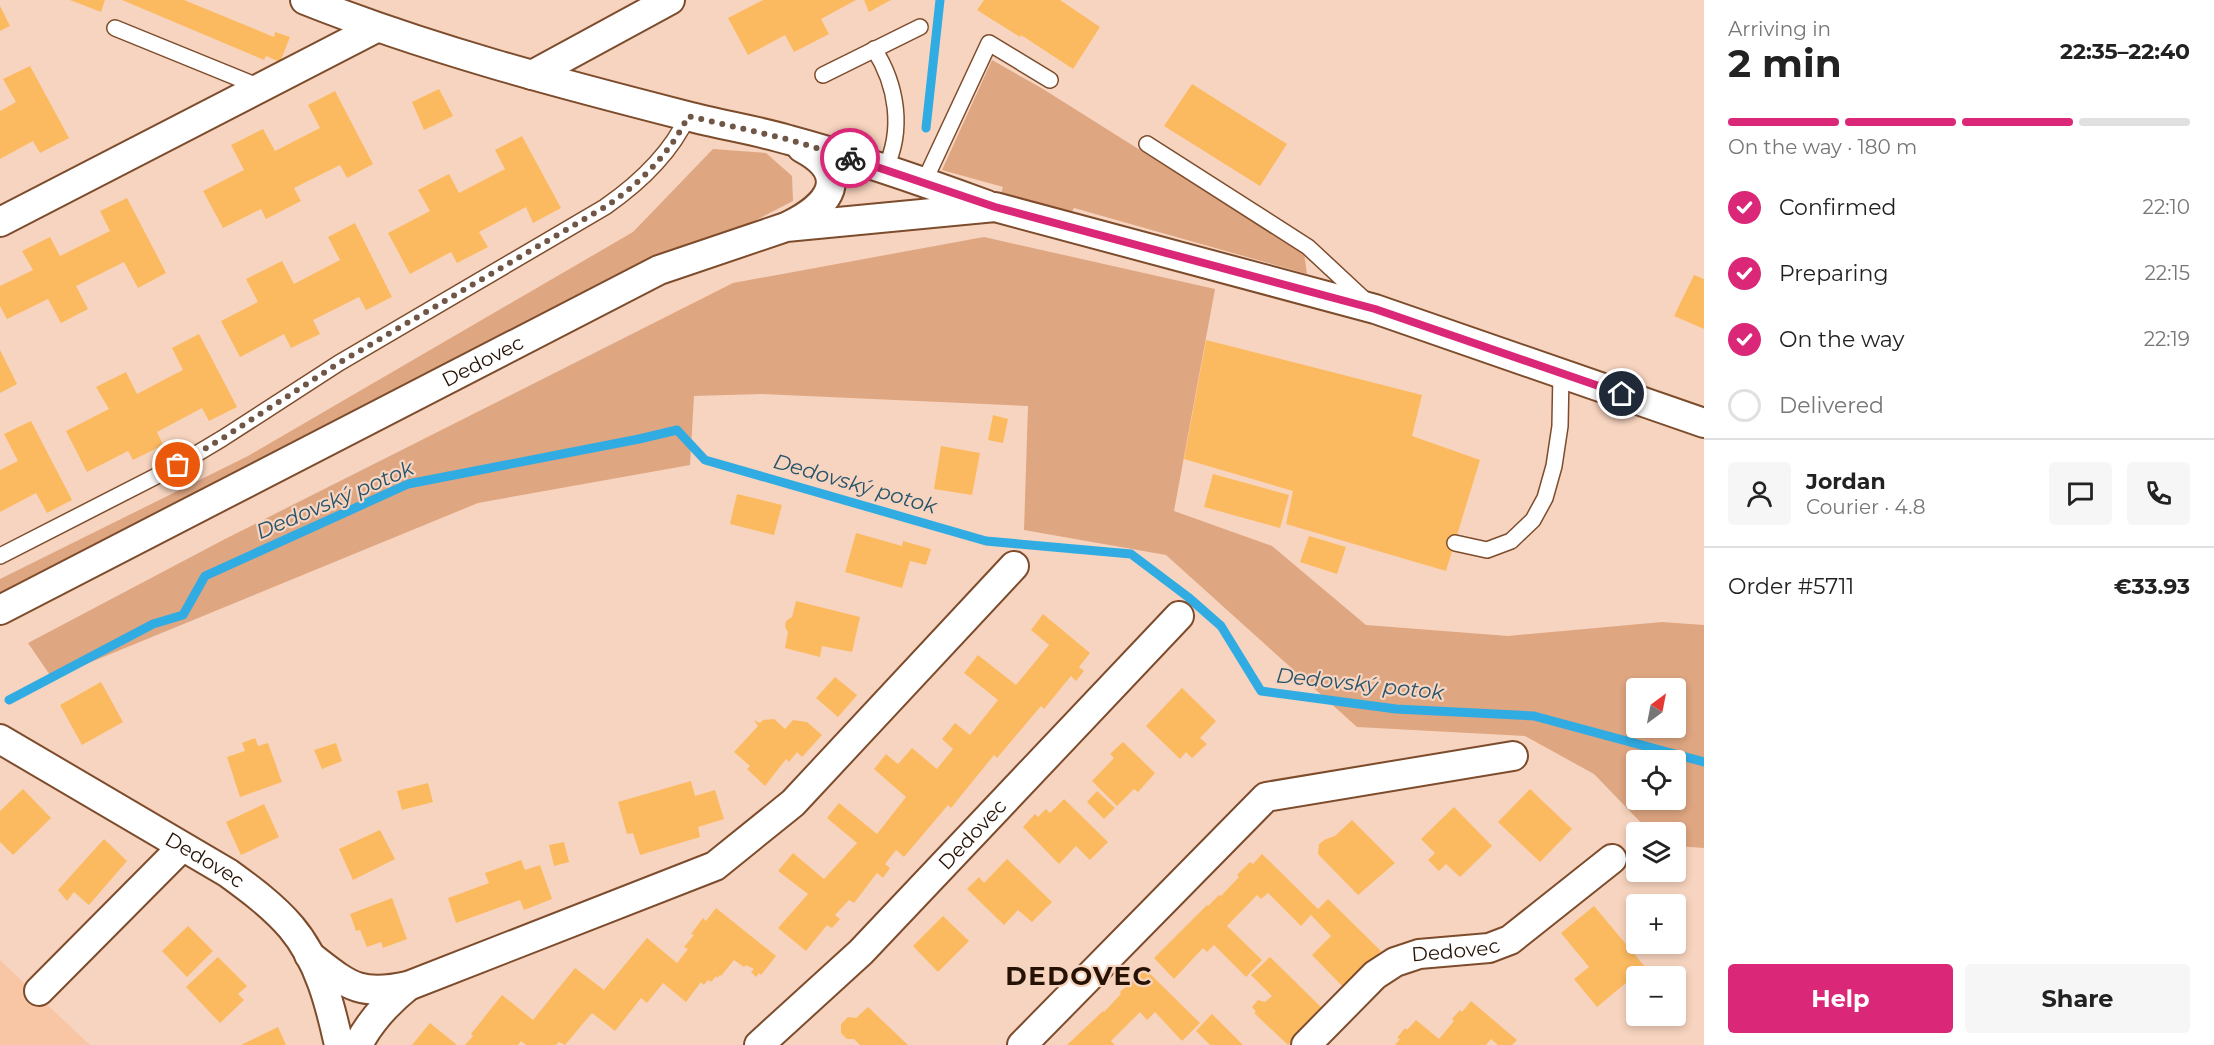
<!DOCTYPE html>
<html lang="en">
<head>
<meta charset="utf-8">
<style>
  body { margin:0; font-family:Montserrat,sans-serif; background:#f6f6f6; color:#222; height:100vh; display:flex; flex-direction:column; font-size:22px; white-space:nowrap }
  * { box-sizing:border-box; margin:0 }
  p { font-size:20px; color:#767676 }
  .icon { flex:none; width:33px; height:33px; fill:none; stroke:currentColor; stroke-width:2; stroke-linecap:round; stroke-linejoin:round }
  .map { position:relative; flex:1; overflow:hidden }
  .drawer { display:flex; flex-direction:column; background:#fff; width:510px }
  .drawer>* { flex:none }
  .needle { width:39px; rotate:32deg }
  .buttons { position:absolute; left:1626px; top:678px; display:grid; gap:12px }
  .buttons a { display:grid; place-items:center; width:60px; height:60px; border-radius:6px; background:#fff; box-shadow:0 3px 9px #0003; font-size:30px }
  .pin { position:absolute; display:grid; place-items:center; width:51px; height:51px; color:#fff; margin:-26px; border:3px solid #fff; border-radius:50%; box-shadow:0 2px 6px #0007 }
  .courier { position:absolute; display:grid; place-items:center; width:60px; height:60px; margin:-30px; border:4px solid #db2777; border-radius:50%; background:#fff; color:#222; box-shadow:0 2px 8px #0007 }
  .summary em { font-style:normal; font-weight:700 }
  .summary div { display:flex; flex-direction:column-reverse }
  .summary { display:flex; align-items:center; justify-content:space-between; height:102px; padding:0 24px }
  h1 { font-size:39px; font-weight:700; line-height:45px }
  .bar { display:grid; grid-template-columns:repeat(4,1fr); gap:9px 6px; align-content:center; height:72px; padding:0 24px }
  .bar i { height:8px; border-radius:4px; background:#e0e0e0 }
  .bar .active { background:#db2777 }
  .bar p { grid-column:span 4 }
  .line { display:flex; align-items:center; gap:15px; padding:0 24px; border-top:2px solid #e0e0e0 }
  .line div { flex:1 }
  .round { display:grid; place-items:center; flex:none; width:63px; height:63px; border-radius:6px; background:#f6f6f6 }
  ol { padding:0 24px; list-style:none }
  li { display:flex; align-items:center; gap:18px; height:66px }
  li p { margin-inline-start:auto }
  li .icon { padding:6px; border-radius:50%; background:#db2777; color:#fff; stroke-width:4 }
  li:last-child { color:#767676 }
  li i { width:33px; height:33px; border:3px solid #e0e0e0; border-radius:50% }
  .primary-button { display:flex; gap:12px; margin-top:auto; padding:12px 24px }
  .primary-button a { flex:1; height:69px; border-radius:6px; background:#db2777; color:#fff; font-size:24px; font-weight:700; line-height:69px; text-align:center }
  .primary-button a+a { background:#f6f6f6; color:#222 }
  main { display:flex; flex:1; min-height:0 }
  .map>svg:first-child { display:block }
</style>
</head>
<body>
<main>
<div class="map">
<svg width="1704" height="1045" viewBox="0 0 1704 1045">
  <rect width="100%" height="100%" fill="#f7d4bf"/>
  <path fill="#f8c5a5" d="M 0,960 L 26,985 L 90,1045 L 0,1045 Z"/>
  <g fill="#dfa682" fill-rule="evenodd">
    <path d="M 992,60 L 1043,89 L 1304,253 L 1307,274 L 1074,208 L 1070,215 L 1001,193 L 1003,187 L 942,170 Z"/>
    <path d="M 713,149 L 766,153 L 792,176 L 793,201 L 0,610 L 0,579 L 248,456 L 633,232 Z"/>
    <path d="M 984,237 L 1215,289 L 1174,511 L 1272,546 L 1366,625 L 1508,636 L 1662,622 L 1704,625 L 1704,848 L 1676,846 L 1676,832 L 1650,832 L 1594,774 L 1525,736 L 1357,727 L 1166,555 L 1024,530 L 1028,406 L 762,394 L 694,396 L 690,465 L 478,503 L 52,678 L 28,643 L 225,539 L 733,283 ZM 1636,688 L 1676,688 L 1676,728 L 1636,728 ZM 1636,760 L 1676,760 L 1676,800 L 1636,800 Z"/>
  </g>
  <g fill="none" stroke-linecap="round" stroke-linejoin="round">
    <g stroke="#30ace3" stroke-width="9">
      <path d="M 926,128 L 940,0"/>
      <path d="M 9,700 L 153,624 L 183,615 L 205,576 L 408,484 L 639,439 L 677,430 L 705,460 L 986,541 L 1131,554 L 1188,597 L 1221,626 L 1261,691 L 1396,709 L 1534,716 L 1704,762"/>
    </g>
  </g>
  <g fill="#fcba60">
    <path d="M 70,0 L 105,0 L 101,12 Z"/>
    <path d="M 122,0 L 184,0 L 274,37 L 275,32 L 290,37 L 280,62 L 266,56 L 264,60 Z"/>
    <path d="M 763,0 L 856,0 L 821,19 L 829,34 L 794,52 L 785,35 L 748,55 L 728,18 Z"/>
    <path d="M 864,0 L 891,0 L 869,12 Z"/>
    <path d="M 984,0 L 1060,0 L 1100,27 L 1073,69 L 1021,35 L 1020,37 L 977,10 Z"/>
    <path d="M 0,6 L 10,26 L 0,31 Z"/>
    <path d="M 30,66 L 69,138 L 40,153 L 33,141 L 0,159 L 0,111 L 16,102 L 3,79 Z"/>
    <path d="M 1192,84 L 1287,144 L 1260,186 L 1164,126 Z"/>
    <path d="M 439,89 L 453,116 L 424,130 L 412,102 Z"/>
    <path d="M 335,91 L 373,164 L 347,178 L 340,165 L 294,188 L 301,201 L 266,219 L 261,209 L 223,228 L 203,191 L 244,170 L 231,145 L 263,129 L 275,151 L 320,128 L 308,105 Z"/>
    <path d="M 522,136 L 561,208 L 533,223 L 526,207 L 479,232 L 488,247 L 457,263 L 451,252 L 410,274 L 388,233 L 430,211 L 418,190 L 449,174 L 459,193 L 505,169 L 495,150 Z"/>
    <path d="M 127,198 L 166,273 L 138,288 L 124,262 L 76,286 L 88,309 L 61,323 L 48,299 L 7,319 L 0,306 L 0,286 L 33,270 L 22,251 L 50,237 L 60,256 L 110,231 L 100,211 Z"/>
    <path d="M 355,223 L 392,297 L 366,310 L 359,297 L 313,320 L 320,334 L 291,348 L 284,334 L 240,357 L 221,321 L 258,302 L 246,279 L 282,261 L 294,284 L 340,260 L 328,237 Z"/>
    <path d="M 1694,275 L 1704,279 L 1704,329 L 1674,316 Z"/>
    <path d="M 199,334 L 237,407 L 209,421 L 202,408 L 157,432 L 163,445 L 133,460 L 128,451 L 87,472 L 66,431 L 109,409 L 96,387 L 126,372 L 137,394 L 175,374 L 183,370 L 172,348 Z"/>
    <path d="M 1206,340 L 1422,395 L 1412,436 L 1480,460 L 1446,571 L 1286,524 L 1293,491 L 1184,459 Z"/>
    <path d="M 0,350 L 17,384 L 0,393 Z"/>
    <path d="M 993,415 L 1008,419 L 1003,443 L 988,440 Z"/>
    <path d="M 31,421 L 72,500 L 47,513 L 36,493 L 0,512 L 0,470 L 18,461 L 4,434 Z"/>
    <path d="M 941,446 L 980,453 L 972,495 L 934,489 Z"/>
    <path d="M 1213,474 L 1289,495 L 1280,528 L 1204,507 Z"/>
    <path d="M 737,494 L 782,505 L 774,535 L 730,524 Z"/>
    <path d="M 856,533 L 902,546 L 903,541 L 931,549 L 926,565 L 910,561 L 902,588 L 845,572 Z"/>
    <path d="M 1309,536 L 1346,547 L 1337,574 L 1300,562 Z"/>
    <path d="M 796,601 L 860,617 L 852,652 L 822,646 L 820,657 L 785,648 L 788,632 L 785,627 L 786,621 L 792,617 Z"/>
    <path d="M 1043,614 L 1090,653 L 1079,667 L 1084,671 L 1076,681 L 1071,676 L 1044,709 L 1041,706 L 997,758 L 994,755 L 951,808 L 948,805 L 904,857 L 896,850 L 885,864 L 890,868 L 883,878 L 877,873 L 854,903 L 849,900 L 835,915 L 840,919 L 832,928 L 827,925 L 806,951 L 778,928 L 808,894 L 778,871 L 793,853 L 824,879 L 857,843 L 827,818 L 839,803 L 877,834 L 906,797 L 874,769 L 886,754 L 898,764 L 912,748 L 937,769 L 953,749 L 942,739 L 955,723 L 970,735 L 998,700 L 964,673 L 978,655 L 1016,685 L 1049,645 L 1031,630 Z"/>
    <path d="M 835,677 L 857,695 L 838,717 L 816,698 Z"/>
    <path d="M 101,682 L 123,722 L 82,745 L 60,705 Z"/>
    <path d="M 1182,688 L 1216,721 L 1200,738 L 1207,744 L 1192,758 L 1186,752 L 1180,759 L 1146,726 Z"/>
    <path d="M 774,719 L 785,729 L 793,720 L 807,722 L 822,735 L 802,757 L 797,752 L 789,762 L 786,759 L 765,786 L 747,769 L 750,766 L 734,752 L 758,726 L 754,720 L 760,723 L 763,720 Z"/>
    <path d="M 255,738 L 258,746 L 268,743 L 282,782 L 240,797 L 227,757 L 245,751 L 242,743 Z"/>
    <path d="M 1123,742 L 1155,773 L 1138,792 L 1134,789 L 1117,806 L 1092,781 L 1114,758 L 1110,754 Z"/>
    <path d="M 336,743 L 342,761 L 322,769 L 314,750 Z"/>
    <path d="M 691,781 L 695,796 L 715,790 L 724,819 L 698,827 L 700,837 L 640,855 L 633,833 L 627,834 L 618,802 Z"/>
    <path d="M 428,783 L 433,802 L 402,810 L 397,791 Z"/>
    <path d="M 23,789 L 51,818 L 13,855 L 0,842 L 0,811 Z"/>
    <path d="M 1530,789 L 1572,829 L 1540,862 L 1498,822 Z"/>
    <path d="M 1097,791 L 1115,808 L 1104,819 L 1087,802 Z"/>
    <path d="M 1064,799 L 1108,842 L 1090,860 L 1076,846 L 1059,864 L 1023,827 L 1035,814 L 1038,817 L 1046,809 L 1050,813 Z"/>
    <path d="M 264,804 L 279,837 L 241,855 L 226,822 Z"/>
    <path d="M 1454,807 L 1492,846 L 1460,877 L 1446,864 L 1439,871 L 1428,860 L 1435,853 L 1421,839 Z"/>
    <path d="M 1352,820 L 1395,863 L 1358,895 L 1318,854 L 1319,844 L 1326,839 L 1335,836 Z"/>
    <path d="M 380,830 L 395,859 L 353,880 L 339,849 Z"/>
    <path d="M 104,839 L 127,861 L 89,905 L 74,892 L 67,901 L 58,890 Z"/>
    <path d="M 564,842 L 569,862 L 554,866 L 549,845 Z"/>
    <path d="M 1262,854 L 1318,909 L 1328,899 L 1381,951 L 1344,988 L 1312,955 L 1331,936 L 1311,915 L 1301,926 L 1268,893 L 1261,899 L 1257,895 L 1227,926 L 1262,960 L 1246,977 L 1214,945 L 1207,952 L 1203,948 L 1174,979 L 1154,958 L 1207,905 L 1208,906 L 1219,895 L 1221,896 L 1239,877 L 1237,875 L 1250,862 L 1253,864 Z"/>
    <path d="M 1007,859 L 1052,902 L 1032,922 L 1018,910 L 1004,925 L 967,889 L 979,877 L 984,883 Z"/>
    <path d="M 521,860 L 525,870 L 540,865 L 552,899 L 524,910 L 520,900 L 456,923 L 448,898 L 489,883 L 485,873 Z"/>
    <path d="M 392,898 L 407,939 L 383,948 L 381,942 L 367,947 L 360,930 L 356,931 L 350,914 Z"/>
    <path d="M 1594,906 L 1645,967 L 1597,1007 L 1574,979 L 1589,967 L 1561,933 Z"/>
    <path d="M 716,908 L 776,956 L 761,975 L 759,973 L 756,977 L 751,972 L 754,969 L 746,965 L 744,967 L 734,960 L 721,976 L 720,975 L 717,978 L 716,976 L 711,982 L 708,980 L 704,985 L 701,982 L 686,1002 L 663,983 L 647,1003 L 641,998 L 615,1031 L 592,1013 L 565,1045 L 559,1042 L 556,1045 L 526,1045 L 521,1041 L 518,1045 L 465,1045 L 473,1036 L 471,1034 L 502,995 L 533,1020 L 575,968 L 604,990 L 647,938 L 677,963 L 688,949 L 684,947 L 694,935 L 691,934 L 703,918 L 706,921 Z"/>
    <path d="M 943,916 L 969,941 L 938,972 L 913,946 Z"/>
    <path d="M 188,926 L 213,951 L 187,977 L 162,951 Z"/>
    <path d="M 218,957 L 247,986 L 238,994 L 244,1000 L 220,1023 L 186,987 Z"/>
    <path d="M 1270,957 L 1323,1009 L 1288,1045 L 1254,1013 L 1256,1012 L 1252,1007 L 1258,1000 L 1265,1002 L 1272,996 L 1251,975 Z"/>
    <path d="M 1145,969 L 1200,1023 L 1182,1041 L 1155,1012 L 1147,1020 L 1140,1012 L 1111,1041 L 1115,1045 L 1067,1045 L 1103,1011 L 1104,1012 L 1121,994 L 1120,992 Z"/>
    <path d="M 1471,1001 L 1517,1040 L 1512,1045 L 1498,1045 L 1491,1039 L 1486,1045 L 1395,1045 L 1400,1039 L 1397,1038 L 1405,1028 L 1407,1030 L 1416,1020 L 1439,1039 L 1454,1021 L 1452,1019 L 1460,1010 L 1462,1012 Z"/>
    <path d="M 868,1007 L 908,1045 L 860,1045 L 854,1039 L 847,1039 L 841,1033 L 841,1024 L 848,1017 L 856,1018 Z"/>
    <path d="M 1212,1014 L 1243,1045 L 1210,1045 L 1196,1031 Z"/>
    <path d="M 430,1023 L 457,1045 L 412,1045 Z"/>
    <path d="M 278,1027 L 286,1045 L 241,1045 Z"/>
  </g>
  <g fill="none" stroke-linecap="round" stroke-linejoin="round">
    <g stroke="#7d4c2c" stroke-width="18">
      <g id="service">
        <path d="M 115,28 L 260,87"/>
        <path d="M 874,49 C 897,85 904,130 885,169"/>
        <path d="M 823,75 L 920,27"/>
        <path d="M 1147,144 L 1308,247 L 1366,301"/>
        <path d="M 924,182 L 989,43 L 1050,80"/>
        <path d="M 1455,543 L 1487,550 L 1511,541 L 1533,520 L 1545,498 L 1554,466 L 1560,426 L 1561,373"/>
        <path d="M 0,556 L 178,465 L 223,438 L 339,363 L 605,207 C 638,184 671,153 688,116"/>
      </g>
    </g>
    <g stroke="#7d4c2c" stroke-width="32">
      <g id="minor">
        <path d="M 305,0 C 428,49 558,83 687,116 C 721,125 755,130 789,140 C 856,158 922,181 987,205"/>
        <path d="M 532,75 L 670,0"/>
        <path d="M 0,222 L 376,28"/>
        <path d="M 790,225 C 830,205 852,175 802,148"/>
        <path id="s1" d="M 0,610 L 659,270 L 786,227 L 995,207 L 1375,309 L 1704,423"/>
        <path id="s2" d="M 0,739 L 228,873 C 250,889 273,906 291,927 C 319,960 330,1004 339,1045"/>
        <path d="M 309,955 C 348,985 358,997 408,986 L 715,866 L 793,803 L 1014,566"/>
        <path d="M 39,991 L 182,847"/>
        <path d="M 358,1045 C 370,1021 387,1003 408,986"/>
        <path id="s3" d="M 759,1045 L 861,952 L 1179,616"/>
        <path d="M 1022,1045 L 1266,797 L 1513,756"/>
        <path id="s4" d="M 1306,1045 L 1375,975 L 1395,962 L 1419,954 L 1489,948 L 1510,940 L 1612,859"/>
      </g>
    </g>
    <use href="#service" stroke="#fff" stroke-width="15"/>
    <use href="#minor" stroke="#fff" stroke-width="28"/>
  </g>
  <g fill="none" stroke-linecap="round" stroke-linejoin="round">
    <path stroke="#6f5646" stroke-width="6" stroke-dasharray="0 10.8" d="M 178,465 L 223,438 L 339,363 L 605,207 C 638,185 671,153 688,116 L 787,139 L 850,158"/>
    <path stroke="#db2777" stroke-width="8" d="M 850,158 L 995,207 L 1375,309 L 1622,394"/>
  </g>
  <g text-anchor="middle" stroke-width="4.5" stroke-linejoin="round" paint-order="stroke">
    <g font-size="20" fill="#261205" stroke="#f7d4bf">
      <text dy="7" stroke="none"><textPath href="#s1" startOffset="543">Dedovec</textPath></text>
      <text dy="7" stroke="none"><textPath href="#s3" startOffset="300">Dedovec</textPath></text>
      <text dy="7" stroke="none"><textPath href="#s2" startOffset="238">Dedovec</textPath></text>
      <text dy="7" stroke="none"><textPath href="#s4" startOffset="184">Dedovec</textPath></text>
    </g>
    <g font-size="21" font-style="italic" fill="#25546c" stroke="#f7d4bf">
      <text transform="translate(855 484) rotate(16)" y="7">Dedovský potok</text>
      <text transform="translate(335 500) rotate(-23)" y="7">Dedovský potok</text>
      <text transform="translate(1360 684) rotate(6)" y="7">Dedovský potok</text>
    </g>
    <g font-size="26" font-weight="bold" letter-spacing="1.5" fill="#261205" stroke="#f7d4bf">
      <text x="1079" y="985">DEDOVEC</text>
    </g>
  </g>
</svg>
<div class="buttons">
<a><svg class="needle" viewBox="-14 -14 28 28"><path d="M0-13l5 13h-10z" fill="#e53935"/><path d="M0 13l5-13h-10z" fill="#767676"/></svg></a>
<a><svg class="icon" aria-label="locate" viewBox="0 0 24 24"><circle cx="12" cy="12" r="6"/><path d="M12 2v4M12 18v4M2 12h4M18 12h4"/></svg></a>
<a><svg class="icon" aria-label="layers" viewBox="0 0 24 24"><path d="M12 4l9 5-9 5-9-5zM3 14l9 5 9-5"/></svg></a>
<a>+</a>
<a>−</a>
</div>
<div class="pin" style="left:178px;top:465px;background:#ea580c"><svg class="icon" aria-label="bag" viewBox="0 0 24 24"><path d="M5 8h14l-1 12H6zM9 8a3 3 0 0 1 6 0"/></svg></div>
<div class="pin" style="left:1622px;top:394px;background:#1f2937"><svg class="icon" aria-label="home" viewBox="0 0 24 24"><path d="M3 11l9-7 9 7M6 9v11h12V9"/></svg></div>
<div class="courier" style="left:850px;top:158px"><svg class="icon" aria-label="bike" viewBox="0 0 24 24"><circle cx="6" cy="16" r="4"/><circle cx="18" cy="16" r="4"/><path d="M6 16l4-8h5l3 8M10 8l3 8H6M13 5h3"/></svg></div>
</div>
<section class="drawer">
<div class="summary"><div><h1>2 min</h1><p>Arriving in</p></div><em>22:35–22:40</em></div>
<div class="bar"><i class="active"></i><i class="active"></i><i class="active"></i><i></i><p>On the way · 180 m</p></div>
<ol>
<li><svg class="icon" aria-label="check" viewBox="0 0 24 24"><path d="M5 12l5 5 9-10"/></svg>Confirmed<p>22:10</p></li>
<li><svg class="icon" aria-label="check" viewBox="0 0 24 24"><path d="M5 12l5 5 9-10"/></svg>Preparing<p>22:15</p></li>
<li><svg class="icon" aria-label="check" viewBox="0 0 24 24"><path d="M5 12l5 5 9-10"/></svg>On the way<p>22:19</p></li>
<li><i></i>Delivered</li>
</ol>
<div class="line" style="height:108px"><a class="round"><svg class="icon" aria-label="person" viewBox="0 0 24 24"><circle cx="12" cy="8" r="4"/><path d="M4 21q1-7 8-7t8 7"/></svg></a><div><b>Jordan</b><p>Courier · 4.8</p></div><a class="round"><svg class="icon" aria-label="chat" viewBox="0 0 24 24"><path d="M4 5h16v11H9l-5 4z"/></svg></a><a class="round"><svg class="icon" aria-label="phone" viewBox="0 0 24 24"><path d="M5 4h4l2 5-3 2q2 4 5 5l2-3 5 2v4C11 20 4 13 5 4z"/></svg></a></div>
<div class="line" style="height:78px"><div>Order #5711</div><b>€33.93</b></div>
<div class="primary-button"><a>Help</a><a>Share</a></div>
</section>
</main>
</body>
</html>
